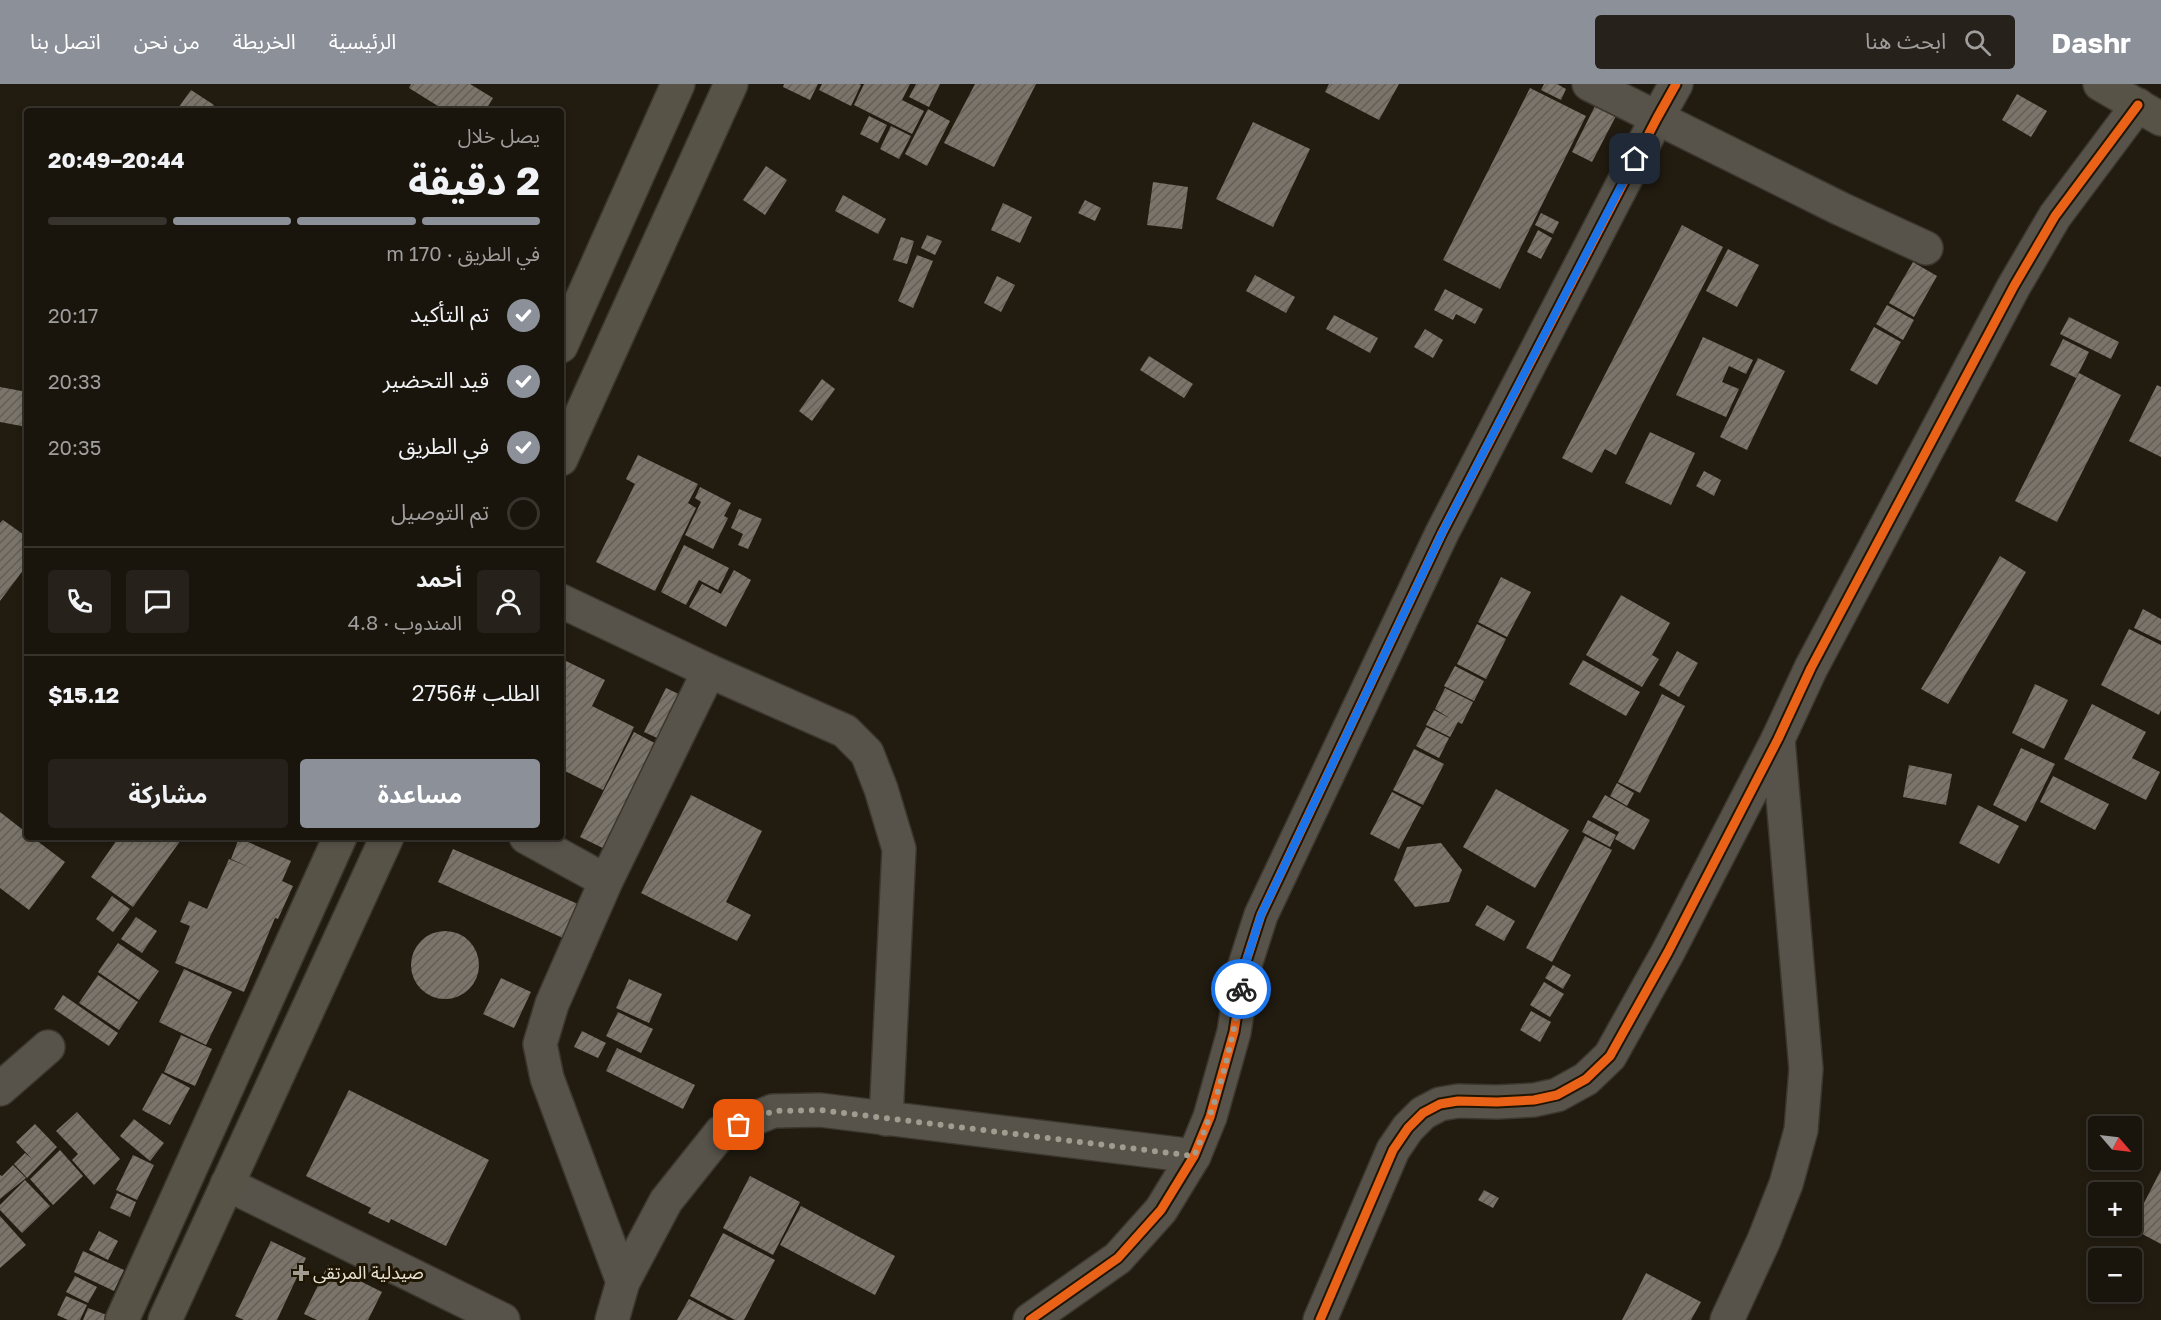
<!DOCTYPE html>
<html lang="ar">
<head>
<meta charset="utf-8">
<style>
  body { margin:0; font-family:"Golos Text","Noto Sans Arabic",sans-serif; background:#26211a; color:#f1f3f6; direction:rtl; height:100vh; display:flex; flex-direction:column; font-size:22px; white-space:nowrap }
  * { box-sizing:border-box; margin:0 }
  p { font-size:20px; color:#9f9e9d }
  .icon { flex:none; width:33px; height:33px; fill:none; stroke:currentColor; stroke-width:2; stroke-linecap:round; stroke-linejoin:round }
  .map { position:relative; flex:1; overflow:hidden; direction:ltr }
  .details { position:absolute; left:24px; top:24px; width:540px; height:732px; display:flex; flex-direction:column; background:#19140c; border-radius:6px; box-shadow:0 3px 9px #0003,0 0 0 2px #37332d; direction:rtl }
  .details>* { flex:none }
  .needle { width:39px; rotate:118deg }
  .tools { position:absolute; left:2088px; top:1032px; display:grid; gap:12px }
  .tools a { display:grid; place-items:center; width:54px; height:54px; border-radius:6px; background:#19140c; box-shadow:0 3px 9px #0003,0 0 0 2px #37332d; font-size:30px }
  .pin { position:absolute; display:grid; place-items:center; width:51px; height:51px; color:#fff; margin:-26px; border-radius:12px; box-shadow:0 3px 9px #0006 }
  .courier { position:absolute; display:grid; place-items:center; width:60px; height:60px; margin:-30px; border:4px solid #1a73e8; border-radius:50%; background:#fff; color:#222; box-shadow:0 2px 8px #0007 }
  .headline em { font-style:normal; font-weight:700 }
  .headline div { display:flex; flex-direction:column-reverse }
  .headline { display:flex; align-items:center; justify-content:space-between; height:102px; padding:0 24px }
  h1 { font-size:39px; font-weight:700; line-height:45px }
  .bar { display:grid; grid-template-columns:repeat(4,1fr); gap:9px 6px; align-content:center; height:72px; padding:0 24px }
  .bar i { height:8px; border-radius:4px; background:#37332d }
  .bar .active { background:#8c9099 }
  .bar p { grid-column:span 4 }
  .line { display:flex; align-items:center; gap:15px; padding:0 24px; border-top:2px solid #37332d }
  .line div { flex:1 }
  .round { display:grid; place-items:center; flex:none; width:63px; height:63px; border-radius:6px; background:#26211a }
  ol { padding:0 24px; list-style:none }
  li { display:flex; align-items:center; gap:18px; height:66px }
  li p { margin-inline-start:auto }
  li .icon { padding:6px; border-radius:50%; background:#8c9099; color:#fff; stroke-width:4 }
  li:last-child { color:#9f9e9d }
  li i { width:33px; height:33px; border:3px solid #37332d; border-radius:50% }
  .primary-button { display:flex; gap:12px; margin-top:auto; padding:12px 24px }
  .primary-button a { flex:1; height:69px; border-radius:6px; background:#8c9099; color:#fff; font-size:24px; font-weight:700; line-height:69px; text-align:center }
  .primary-button a+a { background:#26211a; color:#f1f3f6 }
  header { display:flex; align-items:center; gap:36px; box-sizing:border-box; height:84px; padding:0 30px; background:#8c9099; color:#fff }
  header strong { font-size:28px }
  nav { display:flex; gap:33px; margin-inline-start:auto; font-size:21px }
  .search { width:420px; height:54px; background:#26211a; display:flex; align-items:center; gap:15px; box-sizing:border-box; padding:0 21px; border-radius:6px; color:#9f9e9d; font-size:22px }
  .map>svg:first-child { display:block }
</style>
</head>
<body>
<header>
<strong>Dashr</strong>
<div class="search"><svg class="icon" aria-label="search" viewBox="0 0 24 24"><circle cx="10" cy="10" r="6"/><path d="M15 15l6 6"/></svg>ابحث هنا</div>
<nav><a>الرئيسية</a><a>الخريطة</a><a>من نحن</a><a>اتصل بنا</a></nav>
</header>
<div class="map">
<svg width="2161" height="1236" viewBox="0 0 2161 1236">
  <defs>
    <pattern id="building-hatch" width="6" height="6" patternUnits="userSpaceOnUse" patternTransform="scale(1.5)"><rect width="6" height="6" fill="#7a746a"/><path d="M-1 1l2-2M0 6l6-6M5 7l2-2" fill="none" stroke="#635e57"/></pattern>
  </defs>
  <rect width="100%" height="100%" fill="#211b10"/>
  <g fill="url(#building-hatch)">
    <path d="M 411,0 L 470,0 L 493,14 L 485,27 L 446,27 L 409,4 Z"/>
    <path d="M 784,0 L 818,0 L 810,16 L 783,3 Z"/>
    <path d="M 822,0 L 859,0 L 861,1 L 851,22 L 819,6 Z"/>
    <path d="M 864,0 L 910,0 L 902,16 L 924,27 L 912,50 L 854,21 Z"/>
    <path d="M 916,0 L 940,0 L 929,23 L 909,13 Z"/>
    <path d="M 975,0 L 1036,0 L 994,83 L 944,59 Z"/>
    <path d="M 1329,0 L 1399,0 L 1379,36 L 1325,8 Z"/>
    <path d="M 1544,0 L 1557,0 L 1566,5 L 1561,16 L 1541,6 Z"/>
    <path d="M 1530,4 L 1586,32 L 1500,205 L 1443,176 Z"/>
    <path d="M 191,6 L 214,21 L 210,27 L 176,27 Z"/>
    <path d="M 2017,10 L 2047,27 L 2031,53 L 2002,36 Z"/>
    <path d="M 1596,20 L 1617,30 L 1592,78 L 1572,68 Z"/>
    <path d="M 928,25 L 950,37 L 927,82 L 905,70 Z"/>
    <path d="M 869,32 L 887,41 L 878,59 L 860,50 Z"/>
    <path d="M 1253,38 L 1310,65 L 1273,143 L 1216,115 Z"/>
    <path d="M 891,42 L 911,52 L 899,75 L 880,65 Z"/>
    <path d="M 766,82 L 787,96 L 765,131 L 743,116 Z"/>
    <path d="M 1153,98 L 1188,103 L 1182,145 L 1147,141 Z"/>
    <path d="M 843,111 L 886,135 L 878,150 L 835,127 Z"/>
    <path d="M 1085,116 L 1101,124 L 1095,137 L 1078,129 Z"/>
    <path d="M 1003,119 L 1032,133 L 1020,159 L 991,146 Z"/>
    <path d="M 1541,129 L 1559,138 L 1553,150 L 1535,141 Z"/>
    <path d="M 1682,141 L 1723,163 L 1616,371 L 1605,365 L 1592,389 L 1562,374 Z"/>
    <path d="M 1538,146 L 1552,154 L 1541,175 L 1527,168 Z"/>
    <path d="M 927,151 L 942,157 L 935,171 L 921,164 Z"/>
    <path d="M 901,153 L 914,157 L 907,180 L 893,176 Z"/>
    <path d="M 1728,165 L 1759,181 L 1737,223 L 1706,207 Z"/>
    <path d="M 917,171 L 933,177 L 913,224 L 898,217 Z"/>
    <path d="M 1913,178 L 1937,192 L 1914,233 L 1889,219 Z"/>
    <path d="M 1255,191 L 1295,213 L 1286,229 L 1246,207 Z"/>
    <path d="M 997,192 L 1015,201 L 1001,228 L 984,219 Z"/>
    <path d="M 1445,205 L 1483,225 L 1475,240 L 1456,230 L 1453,236 L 1434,226 Z"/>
    <path d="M 1887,221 L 1914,236 L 1903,256 L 1876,240 Z"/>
    <path d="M 1334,231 L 1378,254 L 1370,269 L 1326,245 Z"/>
    <path d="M 2069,233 L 2119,258 L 2111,275 L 2060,250 Z"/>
    <path d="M 1874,243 L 1901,258 L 1877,301 L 1850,286 Z"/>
    <path d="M 1425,245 L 1443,256 L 1433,274 L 1414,263 Z"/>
    <path d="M 1703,253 L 1753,276 L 1746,290 L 1729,282 L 1722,298 L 1739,305 L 1726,333 L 1676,311 Z"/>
    <path d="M 2063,255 L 2089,268 L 2076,294 L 2050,281 Z"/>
    <path d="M 1149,272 L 1193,300 L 1184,314 L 1140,286 Z"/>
    <path d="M 1758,274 L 1785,287 L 1747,366 L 1720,353 Z"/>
    <path d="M 2079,289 L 2121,311 L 2057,438 L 2015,417 Z"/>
    <path d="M 822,295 L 835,305 L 812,337 L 799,327 Z"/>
    <path d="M 2157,301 L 2161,303 L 2161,373 L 2129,357 Z"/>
    <path d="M 0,303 L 27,308 L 27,343 L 0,338 Z"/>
    <path d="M 1650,348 L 1695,369 L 1671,421 L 1625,399 Z"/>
    <path d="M 638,371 L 698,400 L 688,419 L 696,424 L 655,507 L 596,478 L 635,400 L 626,395 Z"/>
    <path d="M 1704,387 L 1721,396 L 1714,412 L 1696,402 Z"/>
    <path d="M 700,403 L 731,419 L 724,432 L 728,434 L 713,465 L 685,451 L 701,418 L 695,414 Z"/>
    <path d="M 739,425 L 762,435 L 748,465 L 738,461 L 743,450 L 731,444 Z"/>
    <path d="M 3,436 L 27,453 L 27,481 L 0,517 L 0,439 Z"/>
    <path d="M 684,461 L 729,484 L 718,506 L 699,496 L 686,521 L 661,508 Z"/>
    <path d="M 2000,472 L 2026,488 L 1948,620 L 1921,605 Z"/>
    <path d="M 734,486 L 751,496 L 726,543 L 689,523 L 702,500 L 721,510 Z"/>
    <path d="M 1501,493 L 1531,508 L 1507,553 L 1478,538 Z"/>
    <path d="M 1621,511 L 1670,539 L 1652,571 L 1659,575 L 1642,603 L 1586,571 Z"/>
    <path d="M 2143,525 L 2161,535 L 2161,557 L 2134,544 Z"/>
    <path d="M 1477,540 L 1506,555 L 1486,595 L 1457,580 Z"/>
    <path d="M 2129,545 L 2161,561 L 2161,626 L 2159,631 L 2101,601 Z"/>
    <path d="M 1677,567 L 1698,579 L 1679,613 L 1659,601 Z"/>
    <path d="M 1583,576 L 1640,608 L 1626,632 L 1569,600 Z"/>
    <path d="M 566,577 L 605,596 L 592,622 L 634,643 L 603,706 L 561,685 L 561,588 Z"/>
    <path d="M 1455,582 L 1484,597 L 1474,617 L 1444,602 Z"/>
    <path d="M 2035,600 L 2068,616 L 2044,665 L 2012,649 Z"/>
    <path d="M 666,604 L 685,613 L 664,657 L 644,648 Z"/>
    <path d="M 1445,604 L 1473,618 L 1462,640 L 1458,638 L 1450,653 L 1426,641 L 1434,626 L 1451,635 L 1435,625 Z"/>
    <path d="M 1662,610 L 1685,622 L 1640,709 L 1618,698 Z"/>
    <path d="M 2092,620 L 2146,648 L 2132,674 L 2160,688 L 2146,716 L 2064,675 Z"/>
    <path d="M 1426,643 L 1449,654 L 1439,674 L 1416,662 Z"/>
    <path d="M 634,648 L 662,663 L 609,767 L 580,753 Z"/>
    <path d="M 2021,664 L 2055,680 L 2026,738 L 1993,721 Z"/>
    <path d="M 1414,665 L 1444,680 L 1423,721 L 1393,706 Z"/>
    <path d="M 1909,681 L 1952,690 L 1946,721 L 1903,713 Z"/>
    <path d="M 2053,692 L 2109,720 L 2095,746 L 2040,718 Z"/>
    <path d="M 1617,699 L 1634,709 L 1627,722 L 1610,712 Z"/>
    <path d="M 1496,705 L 1569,746 L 1535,804 L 1463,763 Z"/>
    <path d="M 1392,708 L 1421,723 L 1399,765 L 1370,750 Z"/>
    <path d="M 691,711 L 762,747 L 726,818 L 751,831 L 737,857 L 641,809 Z"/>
    <path d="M 1605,711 L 1650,736 L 1634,766 L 1615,755 L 1619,748 L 1592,733 Z"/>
    <path d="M 1978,721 L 2019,742 L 1999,780 L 1959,759 Z"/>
    <path d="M 0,728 L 27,749 L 27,753 L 32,753 L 65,778 L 29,826 L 0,804 Z"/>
    <path d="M 1588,736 L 1616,751 L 1610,763 L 1582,748 Z"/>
    <path d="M 1585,752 L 1612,766 L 1552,878 L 1526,864 Z"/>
    <path d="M 119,753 L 183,753 L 133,823 L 91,793 Z"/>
    <path d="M 239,754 L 291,777 L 282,797 L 293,802 L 278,835 L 275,834 L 244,908 L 175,879 L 190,842 L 180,838 L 189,817 L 207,825 L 229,775 L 251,784 L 231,775 Z"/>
    <path d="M 1441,759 L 1462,786 L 1449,818 L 1415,823 L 1394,796 L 1407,763 Z"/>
    <path d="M 453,765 L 578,820 L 563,854 L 438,798 Z"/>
    <path d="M 112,812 L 130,825 L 113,848 L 96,835 Z"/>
    <path d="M 1487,821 L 1515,837 L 1504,857 L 1475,841 Z"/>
    <path d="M 136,833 L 157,847 L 142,869 L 121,855 Z"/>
    <circle cx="445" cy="881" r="34"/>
    <path d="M 118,859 L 159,887 L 139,916 L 98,888 Z"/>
    <path d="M 1553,881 L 1571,891 L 1563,905 L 1545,894 Z"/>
    <path d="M 184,885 L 232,908 L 206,961 L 159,938 Z"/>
    <path d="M 98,891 L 138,918 L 119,946 L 79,919 Z"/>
    <path d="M 501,894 L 531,908 L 514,944 L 483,930 Z"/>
    <path d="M 629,895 L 662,910 L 649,939 L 616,924 Z"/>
    <path d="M 1544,898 L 1564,910 L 1550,933 L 1530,921 Z"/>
    <path d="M 63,911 L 118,949 L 109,962 L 54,925 Z"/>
    <path d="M 1531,927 L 1551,938 L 1540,958 L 1520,946 Z"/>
    <path d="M 618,928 L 653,945 L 641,969 L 606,952 Z"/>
    <path d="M 582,947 L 606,959 L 598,974 L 574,963 Z"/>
    <path d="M 181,951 L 212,965 L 195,1002 L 164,988 Z"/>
    <path d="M 617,964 L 695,1001 L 683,1025 L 606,987 Z"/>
    <path d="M 162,989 L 190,1004 L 170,1041 L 142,1026 Z"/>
    <path d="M 349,1006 L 489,1076 L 446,1162 L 391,1135 L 389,1139 L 368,1129 L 371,1124 L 306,1092 Z"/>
    <path d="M 77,1028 L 120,1075 L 94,1101 L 72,1076 L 78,1070 L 56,1047 Z"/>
    <path d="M 134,1035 L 164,1059 L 150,1077 L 120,1052 Z"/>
    <path d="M 35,1040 L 57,1063 L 27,1094 L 14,1080 L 25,1069 L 32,1075 L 16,1058 Z"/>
    <path d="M 60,1066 L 83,1092 L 53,1121 L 30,1095 Z"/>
    <path d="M 133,1071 L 154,1081 L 137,1116 L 116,1106 Z"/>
    <path d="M 13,1081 L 26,1094 L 0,1115 L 0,1091 L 2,1092 Z"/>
    <path d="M 2161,1086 L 2161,1160 L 2131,1144 Z"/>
    <path d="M 750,1092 L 800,1118 L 773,1171 L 723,1144 Z"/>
    <path d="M 25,1096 L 50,1122 L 22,1149 L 0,1126 L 0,1121 Z"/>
    <path d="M 1484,1106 L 1499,1114 L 1493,1124 L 1478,1116 Z"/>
    <path d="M 117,1109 L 136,1118 L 130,1133 L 110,1124 Z"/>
    <path d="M 801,1122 L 895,1172 L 875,1211 L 780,1161 Z"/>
    <path d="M 0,1132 L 26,1161 L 0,1184 Z"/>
    <path d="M 99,1147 L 118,1157 L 108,1176 L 89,1166 Z"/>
    <path d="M 723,1149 L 775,1176 L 744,1236 L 735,1236 L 690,1212 Z"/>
    <path d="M 271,1157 L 306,1174 L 277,1236 L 244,1236 L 235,1232 Z"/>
    <path d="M 83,1167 L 124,1186 L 114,1207 L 74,1188 Z"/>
    <path d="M 328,1181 L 382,1208 L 368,1236 L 317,1236 L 304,1230 Z"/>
    <path d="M 1646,1189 L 1701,1218 L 1691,1236 L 1622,1236 Z"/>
    <path d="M 75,1192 L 97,1203 L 88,1219 L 66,1208 Z"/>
    <path d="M 66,1212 L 87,1221 L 80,1236 L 68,1236 L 57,1231 Z"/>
    <path d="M 689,1215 L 728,1236 L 677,1236 Z"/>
    <path d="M 88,1224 L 107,1231 L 105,1236 L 83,1236 Z"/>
  </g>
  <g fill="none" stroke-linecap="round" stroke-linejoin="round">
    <g stroke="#3b372f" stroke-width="36">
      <g id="street">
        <path d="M 1589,0 L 1841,125 L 1926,164"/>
        <path d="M 561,517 L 709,587 L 845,647 L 867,669 L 881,705 L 899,765 L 886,1035"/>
        <path d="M 526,753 L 606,797"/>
        <path d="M 0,1005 L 48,963"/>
        <path d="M 227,1100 L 503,1236"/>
        <path d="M 623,1198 L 547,994 L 540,960 L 552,920 L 606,797 L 709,587"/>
        <path d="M 612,1236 L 623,1198 L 666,1117 L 721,1048 L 773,1027 L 820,1026 L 1194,1072"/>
        <path d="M 1030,1236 L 1118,1174 L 1161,1126 L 1194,1072 L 1210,1033 L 1234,948 L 1244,884 L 1261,831 L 1442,449 L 1657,34 L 1676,0"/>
        <path d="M 1320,1236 L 1393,1066 L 1408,1044 L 1423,1029 L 1440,1020 L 1458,1017 L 1497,1018 L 1534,1016 L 1557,1011 L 1586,995 L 1610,972 L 1668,868 L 1778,655 L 1811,584 L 2014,202 L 2055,132 L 2138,21"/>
        <path d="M 1727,1236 L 1764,1156 L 1786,1100 L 1801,1046 L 1806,985 L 1778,655"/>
      </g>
    </g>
    <g stroke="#3b372f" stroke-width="36">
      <g id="secondary">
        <path d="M 2100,0 L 2161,35"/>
        <path d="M 561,262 L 678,0"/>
        <path d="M 561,375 L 731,0"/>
        <path d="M 122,1236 L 340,753"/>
        <path d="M 165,1236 L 387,753"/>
      </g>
    </g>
    <use href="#street" stroke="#57534a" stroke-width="33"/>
    <use href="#secondary" stroke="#575347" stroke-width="33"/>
    <g stroke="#1e1502" stroke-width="13">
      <g id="cycleway">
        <path d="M 1030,1236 L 1118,1174 L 1161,1126 L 1194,1072 L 1210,1033 L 1234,948 L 1244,884 L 1261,831 L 1442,449 L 1657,34 L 1676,0"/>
        <path d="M 1320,1236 L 1393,1066 L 1408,1044 L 1423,1029 L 1440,1020 L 1458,1017 L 1497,1018 L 1534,1016 L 1557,1011 L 1586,995 L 1610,972 L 1668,868 L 1778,655 L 1811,584 L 2014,202 L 2055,132 L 2138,21"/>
      </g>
    </g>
    <use href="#cycleway" stroke="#ea6118" stroke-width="9"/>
  </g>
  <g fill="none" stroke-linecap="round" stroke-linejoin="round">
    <path stroke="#a29c90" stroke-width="6" stroke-dasharray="0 10.8" d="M 739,1041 L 773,1027 L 820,1026 L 1194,1072 C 1217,1019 1232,963 1241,905"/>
    <path stroke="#1a73e8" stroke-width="8" d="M 1241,905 L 1244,884 L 1261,831 L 1442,449 L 1635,75"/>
  </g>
  <path fill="#a29c90" stroke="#1e1502" stroke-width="2" d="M298 1180h6v6h6v6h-6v6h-6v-6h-6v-6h6z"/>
  <g text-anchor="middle" stroke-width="6" stroke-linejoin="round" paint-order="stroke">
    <g font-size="18" fill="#e8e2d5" stroke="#1e1502" text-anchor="start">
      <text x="313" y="1195">صيدلية المرتقى</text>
    </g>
  </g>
</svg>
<div class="tools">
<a><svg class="needle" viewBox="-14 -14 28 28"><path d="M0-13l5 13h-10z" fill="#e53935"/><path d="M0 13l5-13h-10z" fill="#9f9e9d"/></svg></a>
<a>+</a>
<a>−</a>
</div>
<div class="pin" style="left:739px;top:1041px;background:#ea580c"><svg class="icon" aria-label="bag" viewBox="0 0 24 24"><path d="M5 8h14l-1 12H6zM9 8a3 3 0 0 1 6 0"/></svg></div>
<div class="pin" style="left:1635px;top:75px;background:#1f2937"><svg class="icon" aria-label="home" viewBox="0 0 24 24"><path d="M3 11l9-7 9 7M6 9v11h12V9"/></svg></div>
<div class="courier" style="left:1241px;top:905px"><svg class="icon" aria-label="bike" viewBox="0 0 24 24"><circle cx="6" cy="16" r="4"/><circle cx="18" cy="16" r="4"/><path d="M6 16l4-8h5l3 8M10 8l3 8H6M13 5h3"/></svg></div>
<section class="details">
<div class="headline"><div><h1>2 دقيقة</h1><p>يصل خلال</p></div><em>20:44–20:49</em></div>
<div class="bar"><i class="active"></i><i class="active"></i><i class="active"></i><i></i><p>في الطريق · 170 m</p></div>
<ol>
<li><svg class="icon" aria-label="check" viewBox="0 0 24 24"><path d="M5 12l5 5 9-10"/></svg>تم التأكيد<p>20:17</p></li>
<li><svg class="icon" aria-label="check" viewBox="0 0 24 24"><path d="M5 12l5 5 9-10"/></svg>قيد التحضير<p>20:33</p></li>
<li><svg class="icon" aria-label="check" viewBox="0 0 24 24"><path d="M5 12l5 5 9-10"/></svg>في الطريق<p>20:35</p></li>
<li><i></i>تم التوصيل</li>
</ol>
<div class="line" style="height:108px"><a class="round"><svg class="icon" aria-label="person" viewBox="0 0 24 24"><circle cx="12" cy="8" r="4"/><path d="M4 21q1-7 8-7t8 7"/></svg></a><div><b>أحمد</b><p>المندوب · 4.8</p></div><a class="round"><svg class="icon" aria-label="chat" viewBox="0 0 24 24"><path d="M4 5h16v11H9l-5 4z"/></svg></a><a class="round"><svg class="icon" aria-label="phone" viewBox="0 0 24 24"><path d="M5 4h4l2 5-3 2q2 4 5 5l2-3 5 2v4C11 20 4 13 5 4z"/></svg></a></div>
<div class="line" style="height:78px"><div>الطلب #2756</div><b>$15.12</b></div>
<div class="primary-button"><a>مساعدة</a><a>مشاركة</a></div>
</section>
</div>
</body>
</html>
